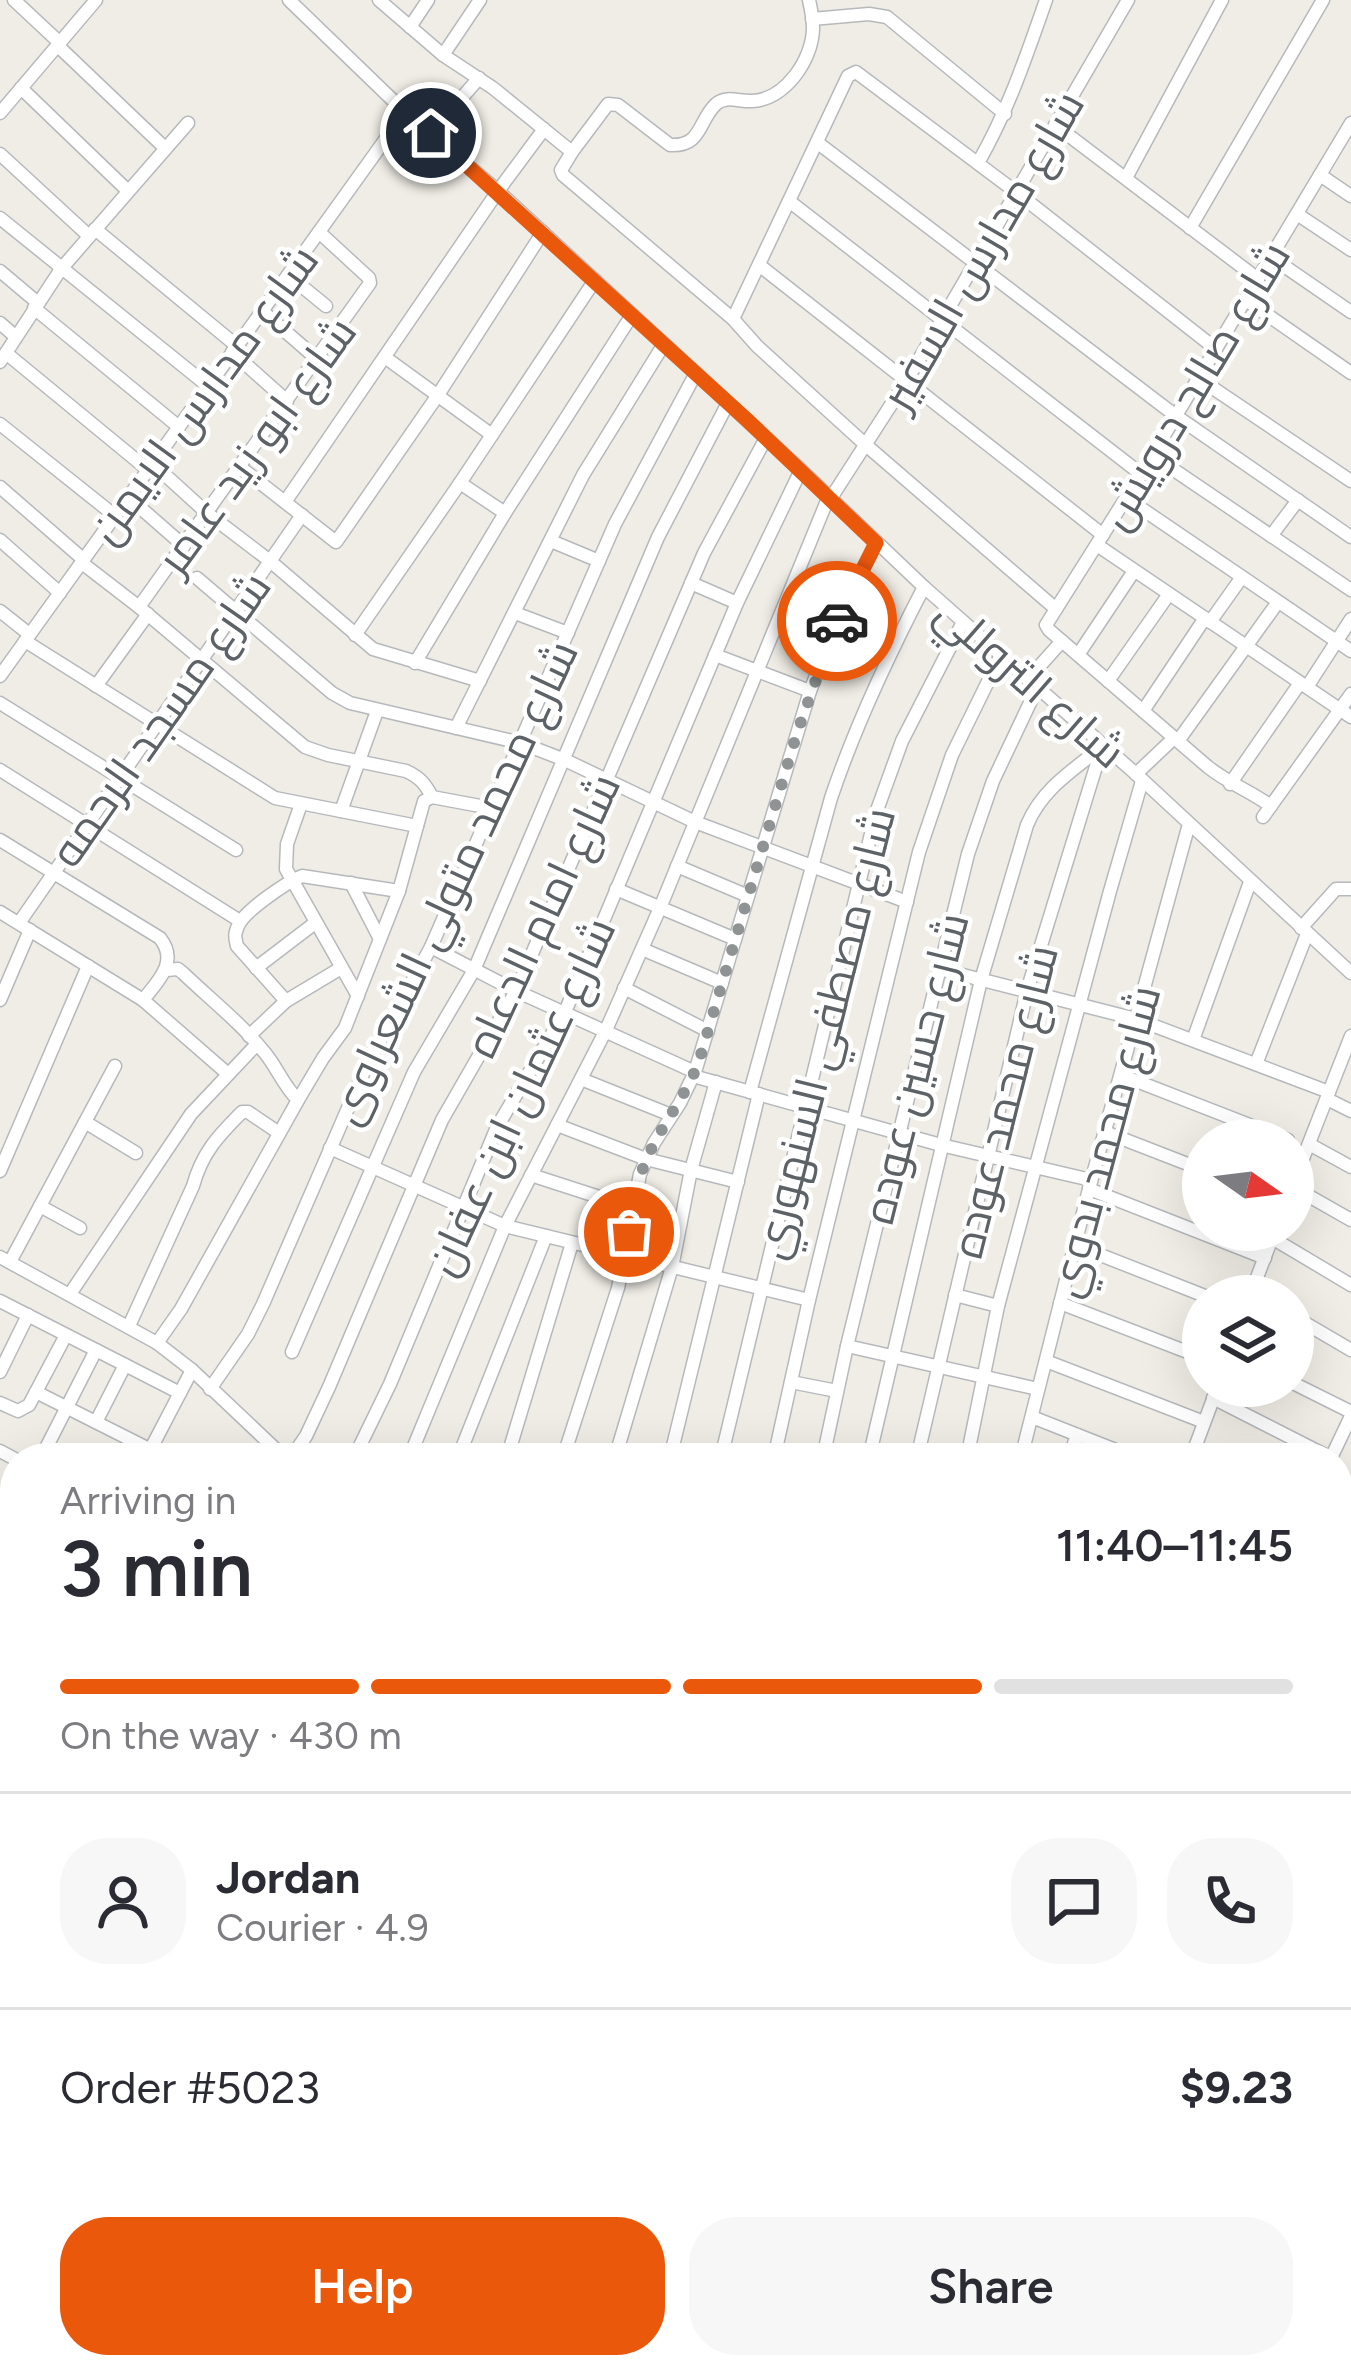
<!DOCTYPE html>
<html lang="en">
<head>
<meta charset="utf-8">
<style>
  body { margin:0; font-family:Figtree,Cairo,sans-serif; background:#f7f7f7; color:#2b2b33; height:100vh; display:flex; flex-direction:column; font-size:45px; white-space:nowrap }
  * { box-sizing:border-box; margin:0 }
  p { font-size:39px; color:#7c7c81 }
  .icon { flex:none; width:66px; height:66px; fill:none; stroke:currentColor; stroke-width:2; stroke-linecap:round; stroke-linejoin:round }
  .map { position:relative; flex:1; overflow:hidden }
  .drawer { position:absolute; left:0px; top:1443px; width:1353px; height:936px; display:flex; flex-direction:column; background:#fff; border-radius:48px 48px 0 0; box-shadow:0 12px 48px #0002 }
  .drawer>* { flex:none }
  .needle { width:78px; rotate:104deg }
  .tools { position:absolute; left:1182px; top:1119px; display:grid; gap:24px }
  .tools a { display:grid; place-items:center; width:132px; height:132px; border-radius:50%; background:#fff; box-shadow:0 12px 48px #0002; font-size:60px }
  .pin { position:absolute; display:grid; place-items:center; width:102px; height:102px; color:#fff; margin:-51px; border:6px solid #fff; border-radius:50%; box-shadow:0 3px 12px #0007 }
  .courier { position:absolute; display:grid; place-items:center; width:120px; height:120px; margin:-60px; border:9px solid #ea580c; border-radius:50%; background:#fff; color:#222; box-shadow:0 3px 15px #0007 }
  .summary em { font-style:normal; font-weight:600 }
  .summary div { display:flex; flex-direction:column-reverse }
  .summary { display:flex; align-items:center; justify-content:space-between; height:204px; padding:0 60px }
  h1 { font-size:78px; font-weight:600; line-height:90px }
  .bar { display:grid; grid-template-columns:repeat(4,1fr); gap:18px 12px; align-content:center; height:144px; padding:0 60px }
  .bar i { height:15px; border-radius:9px; background:#e1e1e2 }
  .bar .on { background:#ea580c }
  .bar p { grid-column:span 4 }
  .line { display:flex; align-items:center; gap:30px; padding:0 60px; border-top:3px solid #e1e1e2 }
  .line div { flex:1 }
  .round { display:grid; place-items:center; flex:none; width:126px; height:126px; border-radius:48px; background:#f7f7f7 }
  .cta { display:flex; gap:24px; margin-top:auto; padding:24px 60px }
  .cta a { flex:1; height:138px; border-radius:48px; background:#ea580c; color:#fff; font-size:48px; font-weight:600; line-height:138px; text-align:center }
  .cta a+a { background:#f7f7f7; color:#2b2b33 }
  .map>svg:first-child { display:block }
</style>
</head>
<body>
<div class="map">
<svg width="1351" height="2379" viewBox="0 0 1351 2379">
  <rect width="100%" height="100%" fill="#f0ede6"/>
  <path fill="#c5e7c2" d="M 117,2364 L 199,2364 L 208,2379 L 93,2379 Z"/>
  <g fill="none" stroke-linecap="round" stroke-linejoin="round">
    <g stroke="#b6b9bc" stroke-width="15">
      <g id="minor">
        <path d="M 14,0 L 60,43"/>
        <path d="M 289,0 L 405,112 L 498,191 L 801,470 L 924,587 L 1136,774 L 1351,973"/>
        <path d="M 379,0 L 443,55 L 493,88 L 572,152"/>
        <path d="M 809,0 C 811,9 813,19 813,28 C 813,59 785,100 752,101 C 740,102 726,95 716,104 C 698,121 702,147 670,145 L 618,105 L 608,104 L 572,152 L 561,170 L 563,175 L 733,319 L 757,346 L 867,446 L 1056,609"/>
        <path d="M 812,19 L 869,14 L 887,17 L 1005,114"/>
        <path d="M 410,27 L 428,0"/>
        <path d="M 58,46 L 165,148"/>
        <path d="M 443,55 L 480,0"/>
        <path d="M 21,88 L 128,191"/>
        <path d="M 0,113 L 96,0"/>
        <path d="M 1055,125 L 1258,279"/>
        <path d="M 431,133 L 479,78"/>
        <path d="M 818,143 L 1176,416 L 1351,537"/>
        <path d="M 0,154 L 89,236"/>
        <path d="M 978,163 C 1008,111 1026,57 1046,0"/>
        <path d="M 1320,175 L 1351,196"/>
        <path d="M 1126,178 L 1222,0"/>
        <path d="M 789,201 L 1141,474"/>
        <path d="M 1297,214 L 1351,250"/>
        <path d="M 0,218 L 208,386"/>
        <path d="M 1190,228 L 1323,0"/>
        <path d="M 95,229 L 237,346"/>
        <path d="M 1271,257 L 1351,312"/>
        <path d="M 759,265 L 1103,535"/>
        <path d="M 0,271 L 38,303"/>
        <path d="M 288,275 L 326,306"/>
        <path d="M 1246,300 L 1351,373"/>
        <path d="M 34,308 L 179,427"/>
        <path d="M 262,311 L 317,359"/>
        <path d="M 733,319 L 848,76 L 856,72 L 1016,192 L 1216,349"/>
        <path d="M 0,323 L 16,337"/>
        <path d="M 232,352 L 287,401"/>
        <path d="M 6,353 L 147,469"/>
        <path d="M 386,358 L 492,435"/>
        <path d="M 0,362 L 61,269 L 188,123"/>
        <path d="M 1198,378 L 1351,481"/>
        <path d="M 0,424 L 114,515"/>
        <path d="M 1152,455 L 1351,590"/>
        <path d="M 152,463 L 207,513 L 270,561 L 373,649 L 480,681"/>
        <path d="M 240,467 L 336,542 L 438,395 L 543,232"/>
        <path d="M 460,483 L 505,513"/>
        <path d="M 0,487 L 84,560"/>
        <path d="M 127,496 L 184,546"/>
        <path d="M 831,498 L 907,380 L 1128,0"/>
        <path d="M 1126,498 L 1351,651"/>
        <path d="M 285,502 L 498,191 L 544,129"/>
        <path d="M 1271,536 L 1298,500"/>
        <path d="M 0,540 L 60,593"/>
        <path d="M 551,541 L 599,561"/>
        <path d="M 1097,545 L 1351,717"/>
        <path d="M 82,563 L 139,607 L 305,747 L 328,755 L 406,771 C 419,777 425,783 432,797"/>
        <path d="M 197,578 L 332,693 L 350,703 L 521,743 L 565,760 L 695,822 L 907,902"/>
        <path d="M 691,583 L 737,603"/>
        <path d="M 139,607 L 370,283 L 369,278 L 319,232"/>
        <path d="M 0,611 L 29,634"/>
        <path d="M 515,613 L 568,633"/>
        <path d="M 1210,622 L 1242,577"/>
        <path d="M 355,635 L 460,483 L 595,280"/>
        <path d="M 25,641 L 275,798 L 417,826"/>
        <path d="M 715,655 L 810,691"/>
        <path d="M 1078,655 L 1134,571"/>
        <path d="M 415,663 L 505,513 L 632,315"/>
        <path d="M 0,676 L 405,112"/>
        <path d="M 1028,679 L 1062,641"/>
        <path d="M 1108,681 L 1169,594"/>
        <path d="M 96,686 L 148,614"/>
        <path d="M 1307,687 L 1351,619"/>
        <path d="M 0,703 L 236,850"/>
        <path d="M 1143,711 L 1205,618"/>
        <path d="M 456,728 L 583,475 L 664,344"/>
        <path d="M 1178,741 L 1278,602"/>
        <path d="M 0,770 L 240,921"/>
        <path d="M 1136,774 L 1174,738"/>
        <path d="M 1230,784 L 1300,683"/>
        <path d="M 301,804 L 287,844 L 286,869 L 358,996"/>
        <path d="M 1271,806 C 1250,791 1228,783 1208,767 L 1049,630 L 1046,625 L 1141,474 L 1351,123"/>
        <path d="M 341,811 L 377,711"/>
        <path d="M 1263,817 L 1351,694"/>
        <path d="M 0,840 L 160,938 C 179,962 158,981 143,1000"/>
        <path d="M 677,866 L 748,896"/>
        <path d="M 351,883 L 380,939"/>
        <path d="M 616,889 L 735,939"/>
        <path d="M 0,912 L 143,1000 L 228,1074"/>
        <path d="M 19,923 L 302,515"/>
        <path d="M 1301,928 L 1336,889 L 1351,889"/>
        <path d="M 431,947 L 516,991 L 695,1072"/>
        <path d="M 642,949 L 722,983"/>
        <path d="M 256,968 L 315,923"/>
        <path d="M 939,969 L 1136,1019 L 1329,1092"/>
        <path d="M 166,970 L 178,969 L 183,973 C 210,999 242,1024 265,1053 C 278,1069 283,1085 298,1100"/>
        <path d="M 624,988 L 708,1031"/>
        <path d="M 0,1000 L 30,930"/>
        <path d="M 286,1001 L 237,946 C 235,937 234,935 238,926 C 244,911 287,882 302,876 L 399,891"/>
        <path d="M 249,1036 L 286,1001 L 341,968"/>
        <path d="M 1193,1040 L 1250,882"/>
        <path d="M 1256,1064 L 1307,934"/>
        <path d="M 1121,1075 L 1288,1140"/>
        <path d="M 693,1076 L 941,1145 L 1091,1180"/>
        <path d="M 581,1079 L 671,1115"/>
        <path d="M 750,1092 L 831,798 C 856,724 888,656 924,587"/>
        <path d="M 1327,1099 L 1351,1111"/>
        <path d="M 85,1122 L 136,1153"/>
        <path d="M 557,1125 L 646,1159 L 738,1182"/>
        <path d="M 1105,1132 L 1203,1170"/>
        <path d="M 1309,1144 L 1351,1167"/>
        <path d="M 330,1148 L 505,1226 L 809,1300"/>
        <path d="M 0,1171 L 88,966"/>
        <path d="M 531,1175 L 633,1208"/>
        <path d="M 1293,1184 L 1351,1036"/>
        <path d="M 1293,1187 L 1351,1220"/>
        <path d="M 1089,1189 L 1265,1258"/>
        <path d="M 40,1206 L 80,1228"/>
        <path d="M 1272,1238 L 1351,1285"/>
        <path d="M 1075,1245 L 1205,1296"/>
        <path d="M 0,1257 L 157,1343 L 192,1370 L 285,1458"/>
        <path d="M 10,1262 L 115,1066"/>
        <path d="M 70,1294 L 191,1114 L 257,1044"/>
        <path d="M 955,1295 L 998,1306"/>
        <path d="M 1250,1296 L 1275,1230"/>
        <path d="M 0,1301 L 180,1393"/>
        <path d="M 1060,1303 L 1203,1358"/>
        <path d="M 1293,1316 L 1351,1350"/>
        <path d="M 129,1326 L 193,1186 C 202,1153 218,1136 242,1112 L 248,1112 L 279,1133"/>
        <path d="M 157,1343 L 181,1309 L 298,1100 L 323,1058 L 345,1028 L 399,891 L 424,801 L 432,797 L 491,808"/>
        <path d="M 847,1346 L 1038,1389"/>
        <path d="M 292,1352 L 414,1072 L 474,970 L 658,537 L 728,403"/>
        <path d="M 1046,1361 L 1204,1422"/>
        <path d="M 0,1372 L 28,1315"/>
        <path d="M 791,1382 L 837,1391"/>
        <path d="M 1293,1383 L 1351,1412"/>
        <path d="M 210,1389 L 248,1334 L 263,1304 L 368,1062 L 431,947 L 615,524 L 696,373"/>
        <path d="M 36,1392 L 151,1450"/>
        <path d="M 1213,1398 L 1331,1458"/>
        <path d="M 0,1403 L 18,1411 L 29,1405 L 66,1335"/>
        <path d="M 1032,1417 L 1136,1458"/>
        <path d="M 96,1422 L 125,1365"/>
        <path d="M 1195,1447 L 1216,1458"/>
        <path d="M 0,1451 L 15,1459"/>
        <path d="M 41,1458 L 96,1350"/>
        <path d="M 146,1458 L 192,1370"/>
        <path d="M 291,1458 L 306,1436 L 329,1387 L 442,1120 L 516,991 L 704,553 L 766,438"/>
        <path d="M 354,1458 L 390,1384 L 497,1127 L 565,1012 L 737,603 L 801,470"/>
        <path d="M 409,1458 L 505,1226 L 606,1030 L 660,908 L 829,496"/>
        <path d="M 458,1458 L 546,1236"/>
        <path d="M 507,1458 L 572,1243"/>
        <path d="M 563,1458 L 618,1288 L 640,1174 L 654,1143 L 680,1103 L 695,1072 L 810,691 L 841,612 L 876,543"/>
        <path d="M 615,1458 L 672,1267 L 691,1170 L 716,1082"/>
        <path d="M 670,1458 L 759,1094"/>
        <path d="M 721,1458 L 876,813 L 902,741 L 963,622"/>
        <path d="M 774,1458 L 809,1300 L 919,852 L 952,755 L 1001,655"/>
        <path d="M 823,1458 L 847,1346 L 968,854 L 993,781 L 1037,688"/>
        <path d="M 869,1458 L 981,980 L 1027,825 C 1042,789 1073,770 1102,747"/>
        <path d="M 917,1458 L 1027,991 L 1102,747"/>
        <path d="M 967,1458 L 998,1306 L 1110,891 L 1142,781"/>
        <path d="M 1021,1458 L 1089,1189 L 1189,824"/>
        <path d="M 1069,1458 L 1077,1435"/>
        <path d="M 1191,1458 L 1218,1386"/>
        <path d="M 1331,1458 L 1351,1416"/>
        <path d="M 1338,1637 L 1351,1610"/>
        <path d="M 0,1653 L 15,1643"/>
        <path d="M 0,1673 L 15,1695"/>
        <path d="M 1338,1683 L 1351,1691"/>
        <path d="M 0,1720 L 15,1742"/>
        <path d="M 0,1752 L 15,1742"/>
        <path d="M 0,1786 L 15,1776"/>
        <path d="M 0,1802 L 15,1823"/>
        <path d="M 0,1867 L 15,1857"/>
        <path d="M 0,1895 L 15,1919"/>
        <path d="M 1338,1929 L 1351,1936"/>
        <path d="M 0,1951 L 15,1973"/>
        <path d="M 0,1979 L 15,2002"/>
        <path d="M 1338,1989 L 1351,1996"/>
        <path d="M 1338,2028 L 1351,2003"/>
        <path d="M 1338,2174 L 1351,2181"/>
        <path d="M 1338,2284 L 1348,2244"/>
        <path d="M 1338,2356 L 1351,2360"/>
        <path d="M 254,2364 L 264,2379"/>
        <path d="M 272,2364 L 282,2379"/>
        <path d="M 405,2364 L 415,2379"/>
        <path d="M 538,2364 L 548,2379"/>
        <path d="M 718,2364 L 728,2379"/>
        <path d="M 898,2364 L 914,2379"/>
        <path d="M 1040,2364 L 1050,2379"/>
        <path d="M 1065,2364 L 1074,2379"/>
        <path d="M 1203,2364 L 1213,2379"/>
        <path d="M 470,2368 L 477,2379"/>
        <path d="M 62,2379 L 85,2364"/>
        <path d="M 358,2379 L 381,2364"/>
        <path d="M 760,2379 L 782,2364"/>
        <path d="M 786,2379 L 809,2364"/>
        <path d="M 986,2379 L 1009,2364"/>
        <path d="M 1266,2379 L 1271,2364"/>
      </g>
    </g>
    <use href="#minor" stroke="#fff" stroke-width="12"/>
  </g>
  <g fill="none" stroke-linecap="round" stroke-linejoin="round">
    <path stroke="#909393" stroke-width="12" stroke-dasharray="0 21.6" d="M 629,1232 C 633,1206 637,1180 648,1156 C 663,1123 686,1096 699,1061 L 797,733 L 837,621"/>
    <path stroke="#ea580c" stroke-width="15" d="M 431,133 L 747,420 L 876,543 L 837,621"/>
  </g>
  <g text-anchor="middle" stroke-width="9" stroke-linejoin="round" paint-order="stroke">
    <g font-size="45" fill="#5d6266" stroke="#fff">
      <text transform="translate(982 250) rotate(-60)" y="16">شارع مدارس السفير</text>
      <text transform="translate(1194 385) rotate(-59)" y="16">شارع صالح درويش</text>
      <text transform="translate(203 394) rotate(-54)" y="16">شارع مدارس الايمن</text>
      <text transform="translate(256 445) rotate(-54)" y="16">شارع ابو زيد عامر</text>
      <text transform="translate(1031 682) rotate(41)" y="16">شارع التروللي</text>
      <text transform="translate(160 719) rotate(-55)" y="16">شارع مسجد الرحمه</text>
      <text transform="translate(453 882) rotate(-65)" y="16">شارع محمد متولي الشعراوى</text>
      <text transform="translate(542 915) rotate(-65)" y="16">شارع امام الدعاه</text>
      <text transform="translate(824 1033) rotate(-76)" y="16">شارع مصطفي السنهوري</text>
      <text transform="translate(915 1068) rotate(-76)" y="16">شارع حسين عوده</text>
      <text transform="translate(520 1096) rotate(-65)" y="16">شارع عثمان ابن عفان</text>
      <text transform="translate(1004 1101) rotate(-76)" y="16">شارع محمد عوده</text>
      <text transform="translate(1104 1141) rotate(-75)" y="16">شارع محمد بدوي</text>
    </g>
  </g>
</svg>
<div class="tools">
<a><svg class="needle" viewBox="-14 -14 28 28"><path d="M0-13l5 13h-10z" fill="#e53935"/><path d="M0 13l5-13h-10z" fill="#7c7c81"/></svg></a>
<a><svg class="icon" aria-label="layers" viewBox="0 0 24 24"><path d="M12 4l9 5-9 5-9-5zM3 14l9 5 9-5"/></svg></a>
</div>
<div class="pin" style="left:629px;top:1232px;background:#ea580c"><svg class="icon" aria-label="bag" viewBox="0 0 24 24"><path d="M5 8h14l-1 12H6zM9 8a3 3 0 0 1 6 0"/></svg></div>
<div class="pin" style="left:431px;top:133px;background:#1f2937"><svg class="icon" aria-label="home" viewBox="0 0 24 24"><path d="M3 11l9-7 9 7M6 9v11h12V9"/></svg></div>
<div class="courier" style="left:837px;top:621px"><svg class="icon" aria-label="car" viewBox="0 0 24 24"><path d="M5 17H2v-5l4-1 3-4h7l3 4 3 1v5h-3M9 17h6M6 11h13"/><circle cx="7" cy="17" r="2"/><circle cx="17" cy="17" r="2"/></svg></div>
<section class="drawer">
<div class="summary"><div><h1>3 min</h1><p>Arriving in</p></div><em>11:40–11:45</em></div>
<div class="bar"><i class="on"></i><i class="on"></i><i class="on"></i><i></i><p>On the way · 430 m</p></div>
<div class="line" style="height:216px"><a class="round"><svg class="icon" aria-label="person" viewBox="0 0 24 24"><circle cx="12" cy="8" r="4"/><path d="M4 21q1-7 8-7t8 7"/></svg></a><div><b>Jordan</b><p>Courier · 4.9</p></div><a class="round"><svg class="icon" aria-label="chat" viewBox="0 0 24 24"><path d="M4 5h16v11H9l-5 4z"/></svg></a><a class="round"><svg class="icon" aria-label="phone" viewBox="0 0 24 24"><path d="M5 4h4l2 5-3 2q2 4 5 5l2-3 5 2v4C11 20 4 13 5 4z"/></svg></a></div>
<div class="line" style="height:156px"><div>Order #5023</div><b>$9.23</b></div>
<div class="cta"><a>Help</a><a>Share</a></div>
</section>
</div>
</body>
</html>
